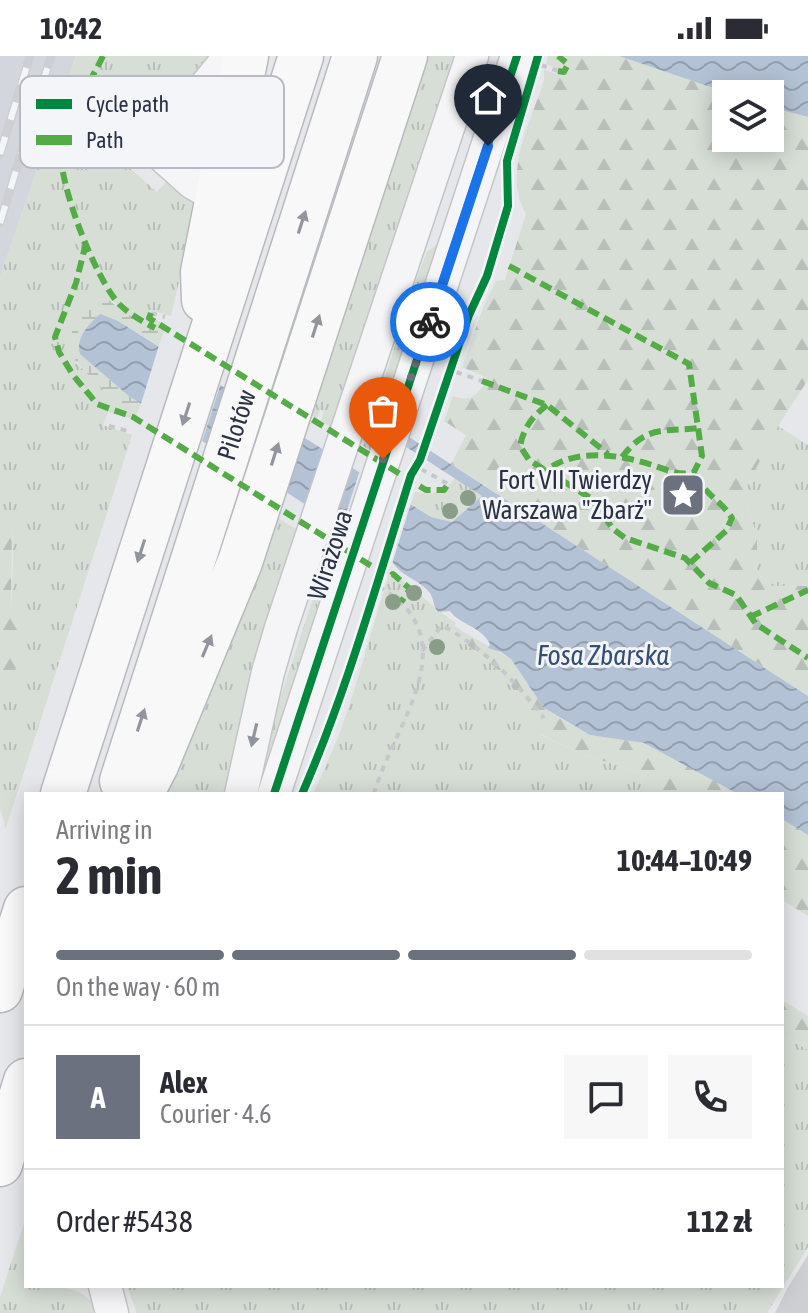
<!DOCTYPE html>
<html lang="en">
<head>
<meta charset="utf-8">
<style>
  body { margin:0; font-family:"Asap Condensed",sans-serif; background:#f7f7f7; color:#2b2b33; height:100vh; display:flex; flex-direction:column; font-size:30px; white-space:nowrap }
  * { box-sizing:border-box; margin:0 }
  p { font-size:26px; color:#7c7c81 }
  .icon { flex:none; width:44px; height:44px; fill:none; stroke:currentColor; stroke-width:2; stroke-linecap:round; stroke-linejoin:round }
  .map { position:relative; flex:1; overflow:hidden }
  .panel { position:absolute; left:24px; top:736px; width:760px; height:496px; display:flex; flex-direction:column; background:#fff; border-radius:0px; box-shadow:0 4px 20px #0003 }
  .panel>* { flex:none }
  .tools { position:absolute; left:712px; top:24px; display:grid; gap:16px }
  .tools a { display:grid; place-items:center; width:72px; height:72px; border-radius:0px; background:#fff; box-shadow:0 4px 20px #0003; font-size:40px }
  .pin { position:absolute; display:grid; place-items:center; width:68px; height:68px; color:#fff; margin:-82px -34px; border-radius:50% 50% 50% 0; rotate:-45deg; box-shadow:0 0 8px #0007 }
  .pin .icon { rotate:45deg }
  .courier { position:absolute; display:grid; place-items:center; width:80px; height:80px; margin:-40px; border:6px solid #1a73e8; border-radius:50%; background:#fff; color:#222; box-shadow:0 2px 10px #0007 }
  .summary em { font-style:normal; font-weight:700 }
  .summary div { display:flex; flex-direction:column-reverse }
  .summary { display:flex; align-items:center; justify-content:space-between; height:136px; padding:0 32px }
  h1 { font-size:52px; font-weight:700; line-height:60px }
  .bar { display:grid; grid-template-columns:repeat(4,1fr); gap:12px 8px; align-content:center; height:96px; padding:0 32px }
  .bar i { height:10px; border-radius:6px; background:#e1e1e2 }
  .bar .current { background:#6c717f }
  .bar p { grid-column:span 4 }
  .line { display:flex; align-items:center; gap:20px; padding:0 32px; border-top:2px solid #e1e1e2 }
  .line div { flex:1 }
  .round { display:grid; place-items:center; flex:none; width:84px; height:84px; border-radius:0px; background:#f7f7f7 }
  .status { display:flex; justify-content:space-between; align-items:center; height:56px; padding:0 40px; background:#fff; direction:ltr }
  .status svg { height:22px; fill:currentColor }
  .map>svg:first-child { display:block }
</style>
</head>
<body>
<div class="status"><b>10:42</b><svg viewBox="0 0 49 12"><path d="M0 12V9h3v3zM5 12V6h3v6zM10 12V3h3v9zM15 12V0h3v12zM26 1h20v11H26zM47 4h2v5h-2z"/></svg></div>
<div class="map">
<svg width="808" height="1257" viewBox="0 0 808 1257">
  <defs>
    <pattern id="grass-tufts" width="24" height="20" patternUnits="userSpaceOnUse" patternTransform="scale(2)"><rect width="24" height="20" fill="#d6ded6"/><path d="M3 7l-1-3M5 7V3M7 7l1-3M15 17l-1-3M17 17v-4M19 17l1-3" fill="none" stroke="#b8bfb9"/></pattern>
    <pattern id="forest-firs" width="22" height="20" patternUnits="userSpaceOnUse" patternTransform="scale(2)"><rect width="22" height="20" fill="#d6ded6"/><path d="M5 1l3.5 6h-7zM16 11l3.5 6h-7z" fill="#b8bfb9"/></pattern>
    <pattern id="wetland-marsh" width="20" height="14" patternUnits="userSpaceOnUse" patternTransform="scale(2)"><rect width="20" height="14" fill="#d6ded6"/><path d="M1 5h8M5 5V1M11 12h8M15 12V8" fill="none" stroke="#b8bfb9"/></pattern>
    <pattern id="water-waves" width="16" height="10" patternUnits="userSpaceOnUse" patternTransform="scale(2)"><rect width="16" height="10" fill="#b4c2d5"/><path d="M0 5q4-4 8 0t8 0" fill="none" stroke="#939eaf"/></pattern>
  </defs>
  <rect width="100%" height="100%" fill="#e6e7ea"/>
  <path fill="#d4d6dd" d="M 0,0 L 76,0 L 0,221 Z"/>
  <g fill="url(#grass-tufts)">
    <path d="M 76,0 L 222,0 L 172,58 L 130,22 L 124,29 L 114,21 L 93,46 L 122,72 L 107,92 L 157,136 L 173,119 L 193,140 L 196,152 L 171,260 L 150,254 L 149,260 L 166,269 L 163,278 L 124,256 L 113,245 L 76,307 L 107,336 L 113,349 L 137,358 L 136,364 L 108,356 L 103,369 L 132,379 L 6,772 L 0,753 L 0,653 L 25,586 L 11,556 L 13,507 L 12,472 L 0,463 L 0,220 Z"/>
    <path d="M 420,0 L 455,0 L 334,373 L 321,365 L 324,355 L 320,354 L 317,363 L 303,354 Z"/>
    <path d="M 442,184 L 390,339 L 385,337 L 372,375 L 376,377 L 370,394 L 363,390 L 417,221 L 427,196 Z"/>
    <path d="M 778,370 L 808,389 L 808,530 L 772,530 L 757,515 L 757,481 L 744,436 Z"/>
    <path d="M 455,422 L 482,440 L 452,466 L 431,461 L 411,448 L 415,436 C 434,439 443,438 455,422 Z"/>
    <path d="M 270,457 L 301,476 L 231,738 L 163,738 Z"/>
    <path d="M 329,494 L 335,498 L 262,726 L 259,726 L 278,649 Z"/>
    <path d="M 390,514 C 413,531 432,551 456,567 L 455,570 L 462,575 L 453,578 L 496,612 L 543,669 L 539,678 L 584,699 L 643,717 L 641,731 L 636,738 L 313,738 L 338,682 L 353,638 Z"/>
    <path d="M 782,979 L 808,994 L 808,1191 L 767,1257 L 137,1257 L 127,1230 L 782,1230 Z"/>
    <path d="M 26,1161 L 26,1230 C 52,1230 88,1228 98,1257 L 0,1257 L 0,1241 Z"/>
  </g>
  <g fill="url(#forest-firs)">
    <path d="M 548,0 L 619,0 L 731,38 L 726,38 L 726,82 L 770,82 L 770,51 L 808,61 L 808,324 L 778,370 L 744,436 L 757,481 L 757,515 L 772,530 L 808,530 L 808,640 L 451,408 L 466,379 L 444,365 L 453,340 C 471,347 480,338 487,322 L 462,311 L 484,249 L 496,225 L 505,224 L 526,158 C 502,117 531,65 544,25 L 544,14 L 557,18 L 559,13 L 546,8 Z"/>
    <path d="M 0,463 L 12,472 L 11,556 L 26,586 L 0,653 Z"/>
    <path d="M 462,575 L 511,603 L 544,652 L 556,660 L 590,679 L 644,687 L 738,738 L 636,738 L 641,731 L 643,717 L 584,699 L 538,677 L 543,669 L 496,612 L 452,577 Z"/>
    <path d="M 782,763 L 808,779 L 808,860 L 782,844 Z"/>
    <path d="M 782,944 L 808,960 L 808,994 L 782,979 Z"/>
  </g>
  <path fill="url(#wetland-marsh)" d="M 106,242 L 124,256 L 163,278 L 159,290 L 118,265 L 80,287 L 78,292 L 130,341 L 141,348 L 137,358 L 113,349 C 97,314 54,310 77,263 C 83,251 92,243 106,242 Z"/>
  <g fill="url(#water-waves)">
    <path d="M 619,0 L 808,0 L 808,61 L 770,51 L 770,38 L 731,38 Z"/>
    <path d="M 100,258 L 118,265 L 431,461 L 452,466 L 482,440 L 383,376 L 389,368 L 808,640 L 808,779 L 782,763 L 782,738 L 738,738 L 644,687 L 590,679 L 544,652 L 511,603 L 501,596 L 488,592 L 490,588 C 481,570 460,569 450,555 L 438,556 C 433,550 434,543 430,537 C 420,524 400,520 392,505 L 283,434 L 130,341 L 80,298 C 75,282 89,268 100,258 Z"/>
  </g>
  <g fill="#e6e7ea">
    <path d="M 160,286 L 222,324 L 201,389 L 140,351 Z"/>
    <path d="M 361,411 L 412,444 L 391,511 L 340,476 Z"/>
  </g>
  <path fill="#cecfd3" d="M 808,1199 L 808,1257 L 775,1257 L 787,1233 Z"/>
  <g fill="none" stroke-linecap="round" stroke-linejoin="round">
    <g stroke="#c4c5c8" stroke-width="35">
      <g id="minor">
        <path d="M 218,141 L 193,127 L 155,93 L 230,0"/>
        <path d="M 241,738 L 268,616 L 281,572 L 472,0"/>
        <path d="M 274,738 L 517,0"/>
        <path d="M 105,1230 L 112,1257"/>
      </g>
    </g>
    <g stroke="#b8babf" stroke-width="47">
      <g id="highway">
        <path d="M 204,244 L 203,216 L 246,0"/>
        <path id="s1" d="M 122,725 L 355,0"/>
        <path d="M 63,738 L 301,0"/>
        <path d="M 141,738 L 156,709 L 240,506 L 405,0"/>
        <path d="M 0,934 L 26,853"/>
        <path d="M 0,1108 L 26,1025"/>
      </g>
    </g>
    <g stroke="#c7c8cc" stroke-width="4" stroke-dasharray="6 6" stroke-linecap="butt">
      <path d="M 541,9 L 558,15"/>
      <path d="M 151,257 L 165,261"/>
      <path d="M 456,316 L 482,325"/>
      <path d="M 109,370 L 128,375"/>
      <path d="M 421,413 L 448,428"/>
      <path d="M 422,595 L 442,569 C 489,597 511,621 544,662"/>
      <path d="M 374,738 C 392,671 470,585 381,532"/>
    </g>
    <use href="#minor" stroke="#f5f5f7" stroke-width="32"/>
    <use href="#highway" stroke="#f8f8f8" stroke-width="44"/>
    <g stroke="#cecfd2" stroke-width="9">
      <g id="rail">
        <path d="M 0,98 L 30,0"/>
        <path d="M 0,167 L 51,0"/>
      </g>
    </g>
    <use href="#rail" stroke="#f4f5f9" stroke-width="6" stroke-dasharray="18" stroke-linecap="butt"/>
    <g stroke="#54ac47" stroke-width="6" stroke-dasharray="12 6" stroke-linecap="butt">
      <path d="M 103,0 C 94,19 63,71 61,88 C 56,123 95,222 119,248 C 129,258 142,265 155,272"/>
      <path d="M 558,15 L 564,16 L 568,8 L 558,0"/>
      <path d="M 86,187 L 76,227 L 55,281 L 59,296 L 73,319 L 97,348 L 133,361 L 389,521 L 393,518 L 410,533 L 401,546"/>
      <path d="M 509,210 L 689,308 L 702,400 L 694,416 C 679,421 666,413 652,409 C 618,398 575,392 545,415"/>
      <path d="M 151,257 L 149,262 L 421,431 L 426,434 L 444,434 L 448,428"/>
      <path d="M 482,325 L 547,349 L 608,398"/>
      <path d="M 547,349 C 532,361 524,371 520,390 L 529,404 L 592,443 L 613,473 L 625,482 L 685,502 L 709,527 L 736,539 L 756,568 L 808,602"/>
      <path d="M 622,401 C 647,369 662,376 700,372"/>
      <path d="M 690,507 L 726,475 L 732,462 C 720,443 704,439 694,416"/>
      <path d="M 750,561 L 808,534"/>
    </g>
    <g stroke="#f4f5f9" stroke-width="13">
      <g id="cycleway">
        <path d="M 274,738 L 517,0"/>
        <path d="M 302,738 C 347,635 377,526 411,419 L 420,404 L 469,259 L 487,220 L 508,150 L 507,105 L 538,0"/>
      </g>
    </g>
    <use href="#cycleway" stroke="#00873e" stroke-width="8"/>
  </g>
  <g fill="#899d88">
    <circle cx="468" cy="442" r="8"/>
    <circle cx="450" cy="455" r="8"/>
    <circle cx="414" cy="537" r="8"/>
    <circle cx="393" cy="546" r="8"/>
    <circle cx="437" cy="591" r="8"/>
  </g>
  <defs><path id="oneway-solid" d="M-6-.8H1V-3.2L6.5 0L1 3.2V.8H-6Z" transform="scale(2)"/></defs>
  <g fill="#92959e">
    <use href="#oneway-solid" transform="translate(302 166) rotate(-72)"/>
    <use href="#oneway-solid" transform="translate(316 270) rotate(-72)"/>
    <use href="#oneway-solid" transform="translate(186 358) rotate(108)"/>
    <use href="#oneway-solid" transform="translate(275 398) rotate(-72)"/>
    <use href="#oneway-solid" transform="translate(141 495) rotate(108)"/>
    <use href="#oneway-solid" transform="translate(207 590) rotate(-67)"/>
    <use href="#oneway-solid" transform="translate(141 664) rotate(-72)"/>
  </g>
  <use fill="#90949e" href="#oneway-solid" transform="translate(254 679) rotate(103)"/>
  <g fill="none" stroke-linecap="round" stroke-linejoin="round">
    <path stroke="#6c717f" stroke-width="8" stroke-dasharray="0 14.4" d="M 383,403 L 430,266"/>
    <path stroke="#1a73e8" stroke-width="10" d="M 430,266 L 488,90"/>
  </g>
  <defs>
    <g id="sight-square" transform="scale(2.3)"><rect x="-9" y="-9" width="18" height="18" rx="4" fill="#6c717f" stroke="#f4f5f9"/><path d="M0-6L1.8-2.2L6-1.7L2.9 1.2L3.7 5.4L0 3.3L-3.7 5.4L-2.9 1.2L-6-1.7L-1.8-2.2Z" fill="#fff"/></g>
  </defs>
  <g fill-rule="evenodd">
    <use href="#sight-square" x="683" y="439"/>
  </g>
  <g text-anchor="middle" stroke-width="6" stroke-linejoin="round" paint-order="stroke">
    <g font-size="26" fill="#2b3245" stroke="#f4f5f9">
      <text dy="9" stroke="none"><textPath href="#s1" startOffset="374">Pilotów</textPath></text>
      <text transform="translate(330 499) rotate(-72)" y="9">Wirażowa</text>
    </g>
    <g font-size="26" fill="#2b3245" stroke="#f4f5f9" text-anchor="end">
      <text x="652" y="433">Fort VII Twierdzy<tspan x="652" dy="30">Warszawa "Zbarż"</tspan></text>
    </g>
    <g font-size="28" font-style="italic" fill="#344e7a" stroke="#f4f5f9">
      <text x="603" y="609">Fosa Zbarska</text>
    </g>
  </g>
  <rect x="20" y="20" width="264" height="92" rx="12" fill="#f4f5f9" stroke="#b8bac3" stroke-width="2"/>
  <rect x="36" y="43" width="36" height="10" fill="#00873e"/>
  <rect x="36" y="79" width="36" height="10" fill="#54ac47"/>
  <g font-size="22" fill="#2b3245">
    <text x="86" y="56">Cycle path</text>
    <text x="86" y="92">Path</text>
  </g>
</svg>
<div class="tools">
<a><svg class="icon" aria-label="layers" viewBox="0 0 24 24"><path d="M12 4l9 5-9 5-9-5zM3 14l9 5 9-5"/></svg></a>
</div>
<div class="pin" style="left:383px;top:403px;background:#ea580c"><svg class="icon" aria-label="bag" viewBox="0 0 24 24"><path d="M5 8h14l-1 12H6zM9 8a3 3 0 0 1 6 0"/></svg></div>
<div class="pin" style="left:488px;top:90px;background:#1f2937"><svg class="icon" aria-label="home" viewBox="0 0 24 24"><path d="M3 11l9-7 9 7M6 9v11h12V9"/></svg></div>
<div class="courier" style="left:430px;top:266px"><svg class="icon" aria-label="bike" viewBox="0 0 24 24"><circle cx="6" cy="16" r="4"/><circle cx="18" cy="16" r="4"/><path d="M6 16l4-8h5l3 8M10 8l3 8H6M13 5h3"/></svg></div>
<section class="panel">
<div class="summary"><div><h1>2 min</h1><p>Arriving in</p></div><em>10:44–10:49</em></div>
<div class="bar"><i class="current"></i><i class="current"></i><i class="current"></i><i></i><p>On the way · 60 m</p></div>
<div class="line" style="height:144px"><b class="round" style="background:#6c717f;color:#fff">A</b><div><b>Alex</b><p>Courier · 4.6</p></div><a class="round"><svg class="icon" aria-label="chat" viewBox="0 0 24 24"><path d="M4 5h16v11H9l-5 4z"/></svg></a><a class="round"><svg class="icon" aria-label="phone" viewBox="0 0 24 24"><path d="M5 4h4l2 5-3 2q2 4 5 5l2-3 5 2v4C11 20 4 13 5 4z"/></svg></a></div>
<div class="line" style="height:104px"><div>Order #5438</div><b>112 zł</b></div>
</section>
</div>
</body>
</html>
